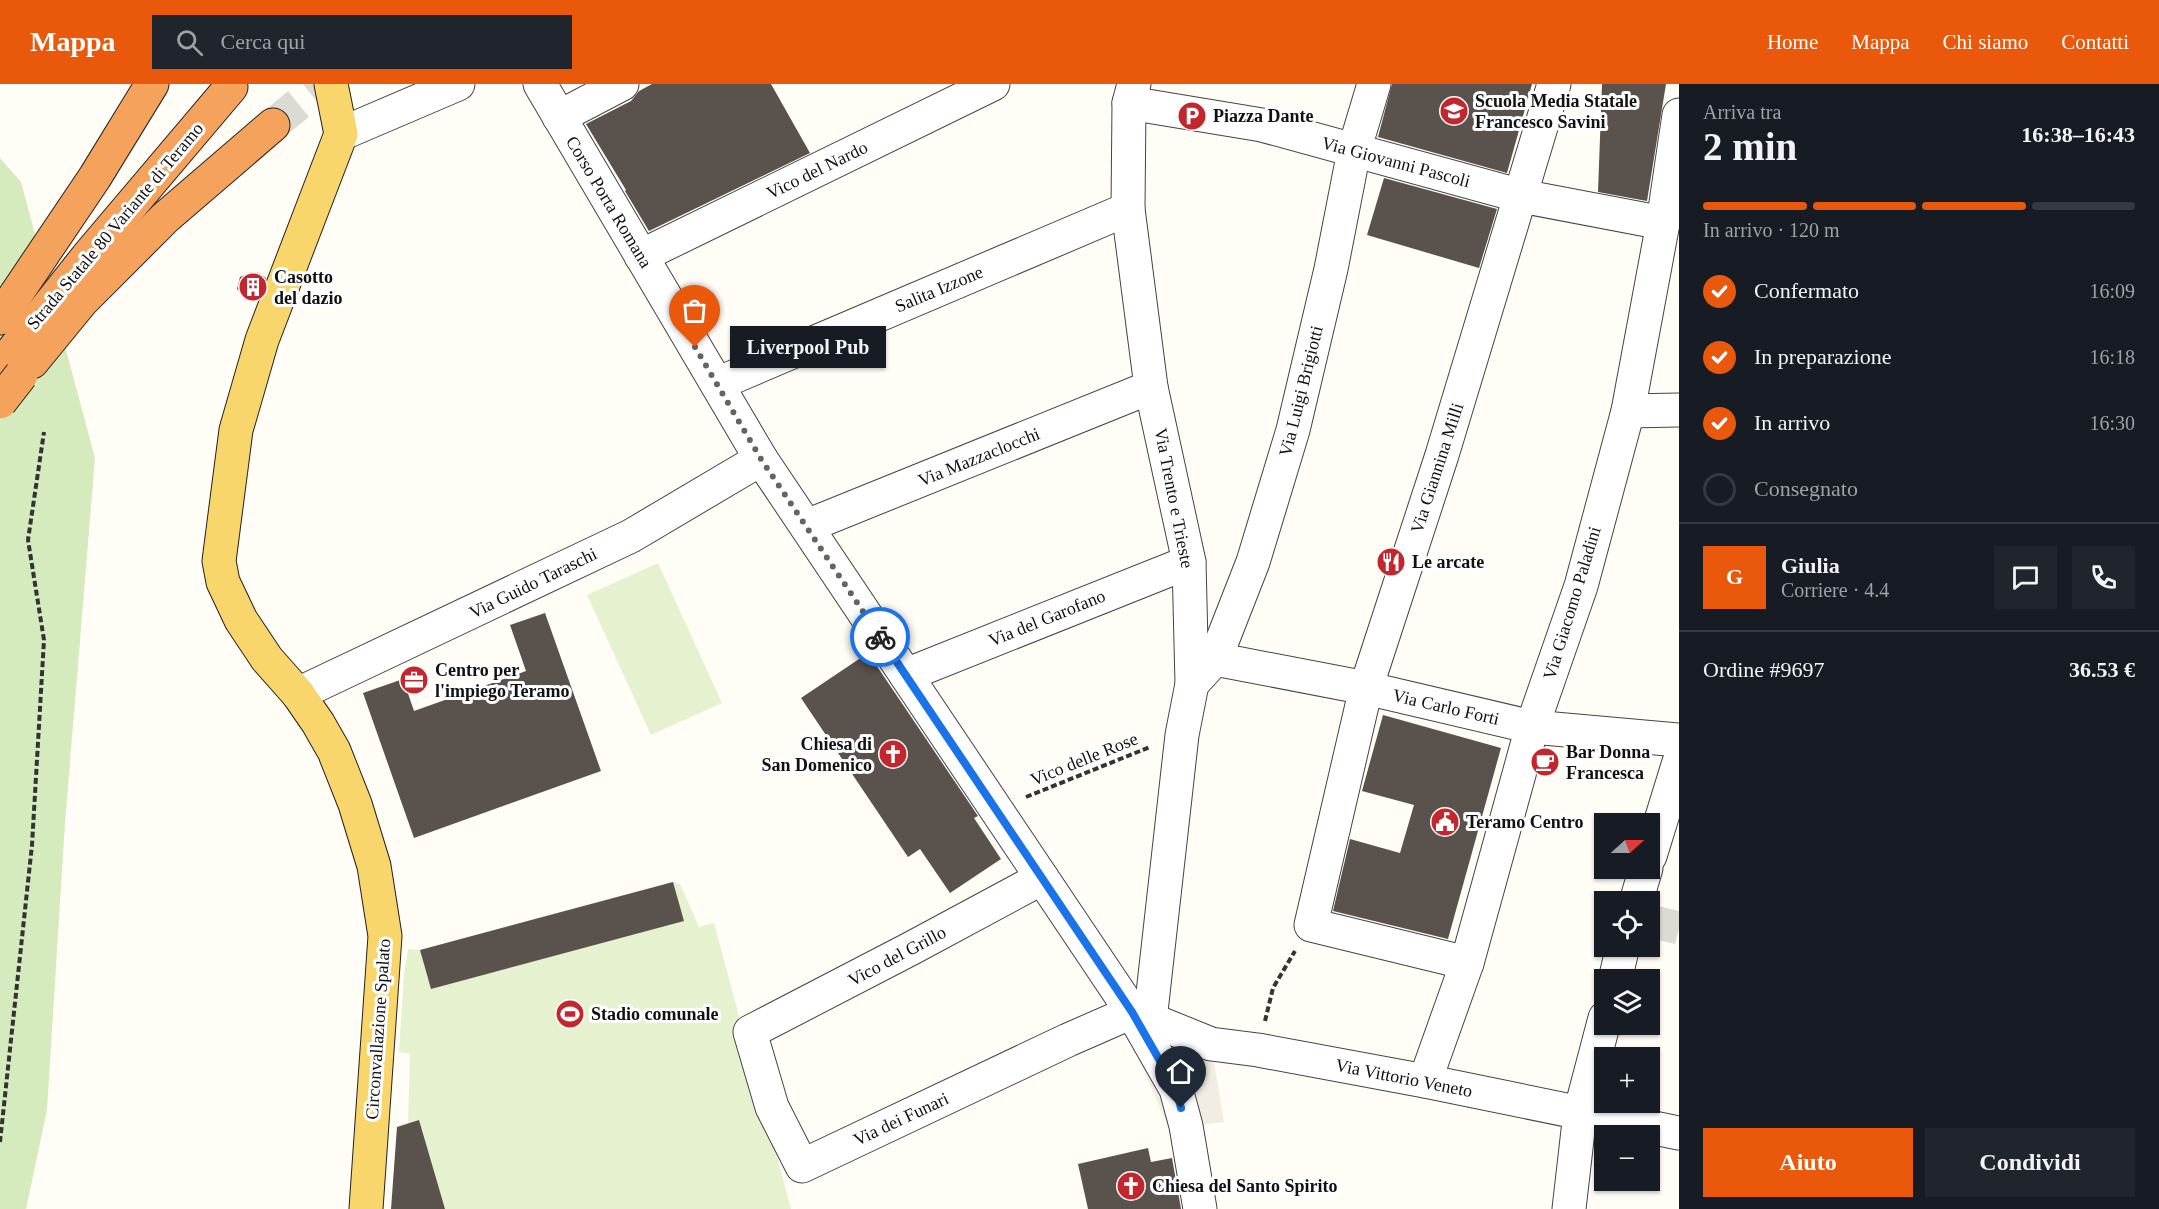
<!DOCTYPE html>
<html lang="it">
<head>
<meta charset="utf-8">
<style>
  body { margin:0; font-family:Georgia,serif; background:#20242c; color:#f1f3f6; height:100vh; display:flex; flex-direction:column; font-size:22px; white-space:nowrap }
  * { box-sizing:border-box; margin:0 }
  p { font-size:20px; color:#9ea1a6 }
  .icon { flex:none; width:33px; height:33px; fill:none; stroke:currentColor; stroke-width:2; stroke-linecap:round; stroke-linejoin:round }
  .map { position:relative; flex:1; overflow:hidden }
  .sheet { display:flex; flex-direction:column; background:#171b24; width:480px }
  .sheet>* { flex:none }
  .needle { width:39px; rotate:69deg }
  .tools { position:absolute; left:1594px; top:729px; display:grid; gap:12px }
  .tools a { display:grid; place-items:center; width:66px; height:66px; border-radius:0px; background:#171b24; box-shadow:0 2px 4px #0004; font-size:30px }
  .pin { position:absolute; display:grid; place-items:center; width:51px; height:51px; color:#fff; margin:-62px -26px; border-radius:50% 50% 50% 0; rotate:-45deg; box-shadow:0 0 6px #0007 }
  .pin .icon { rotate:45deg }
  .courier { position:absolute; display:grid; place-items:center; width:60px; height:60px; margin:-30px; border:4px solid #1a73e8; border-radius:50%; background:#fff; color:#222; box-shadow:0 2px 8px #0007 }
  .bubble { position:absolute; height:42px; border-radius:0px; background:#171b24; box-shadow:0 2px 4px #0004; font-size:20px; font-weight:700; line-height:42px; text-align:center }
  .headline em { font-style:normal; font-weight:700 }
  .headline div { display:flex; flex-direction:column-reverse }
  .headline { display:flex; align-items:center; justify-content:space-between; height:102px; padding:0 24px }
  h1 { font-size:39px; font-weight:700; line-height:45px }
  .bar { display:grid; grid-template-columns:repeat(4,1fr); gap:9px 6px; align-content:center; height:72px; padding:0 24px }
  .bar i { height:8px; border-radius:4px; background:#363941 }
  .bar .current { background:#ea580c }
  .bar p { grid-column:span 4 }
  .line { display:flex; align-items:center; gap:15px; padding:0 24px; border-top:2px solid #363941 }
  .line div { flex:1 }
  .round { display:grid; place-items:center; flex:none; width:63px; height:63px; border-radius:0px; background:#20242c }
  ol { padding:0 24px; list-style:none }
  li { display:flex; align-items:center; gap:18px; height:66px }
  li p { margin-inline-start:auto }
  li .icon { padding:6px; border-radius:50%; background:#ea580c; color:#fff; stroke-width:4 }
  li:last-child { color:#9ea1a6 }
  li i { width:33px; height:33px; border:3px solid #363941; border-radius:50% }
  .button { display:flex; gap:12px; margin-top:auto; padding:12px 24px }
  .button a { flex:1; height:69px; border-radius:0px; background:#ea580c; color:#fff; font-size:24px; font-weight:700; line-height:69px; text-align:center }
  .button a+a { background:#20242c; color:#f1f3f6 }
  header { display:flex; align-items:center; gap:36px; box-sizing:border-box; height:84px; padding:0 30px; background:#ea580c; color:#fff }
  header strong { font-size:28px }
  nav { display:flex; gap:33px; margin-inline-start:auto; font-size:21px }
  .search { width:420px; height:54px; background:#20242c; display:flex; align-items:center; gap:15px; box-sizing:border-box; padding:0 21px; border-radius:0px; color:#9ea1a6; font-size:22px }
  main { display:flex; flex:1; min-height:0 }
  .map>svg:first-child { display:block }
</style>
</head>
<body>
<header>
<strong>Mappa</strong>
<div class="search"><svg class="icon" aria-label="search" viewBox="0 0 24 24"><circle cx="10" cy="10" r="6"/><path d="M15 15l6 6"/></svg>Cerca qui</div>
<nav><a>Home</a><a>Mappa</a><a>Chi siamo</a><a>Contatti</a></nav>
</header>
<main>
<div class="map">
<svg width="1679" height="1125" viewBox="0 0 1679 1125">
  <rect width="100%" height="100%" fill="#fffdf5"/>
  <path fill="#d5ebbd" d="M 0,74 L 21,98 L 95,374 L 65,739 L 47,1026 L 26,1125 L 0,1125 Z"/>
  <g fill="#e6f2cf">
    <path d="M 658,479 L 722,619 L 651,651 L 587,511 Z"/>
    <path d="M 673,798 L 680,800 L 699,843 L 714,839 L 791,1125 L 392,1125 L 397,1043 L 408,1039 L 410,970 L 399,968 L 404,891 L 408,865 L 420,866 Z"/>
  </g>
  <path fill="#f1ede2" d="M 1125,942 L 1211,960 L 1224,1038 L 1169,1045 Z"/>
  <g fill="#5a524d">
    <path d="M 652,0 L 771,0 L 810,69 L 649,147 L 625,107 L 626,106 L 586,40 L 631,17 L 639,7 Z"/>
    <path d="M 1392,0 L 1532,0 L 1507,89 L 1378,53 Z"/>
    <path d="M 1602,0 L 1666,0 L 1647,117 L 1598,108 Z"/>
    <path d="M 1384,94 L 1497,125 L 1479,184 L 1367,151 Z"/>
    <path d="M 251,188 L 259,189 L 266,194 L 258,215 L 255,216 L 244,213 L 237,205 L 240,193 Z"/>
    <path d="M 545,529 L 601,687 L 414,754 L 363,609 L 403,595 L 414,627 L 526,587 L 510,541 Z"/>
    <path d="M 868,569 L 978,732 L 974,734 L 1001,775 L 950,809 L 920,765 L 908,773 L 801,614 Z"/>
    <path d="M 1383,631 L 1501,664 L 1448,855 L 1333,827 L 1350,755 L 1400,769 L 1414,721 L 1362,707 Z"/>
    <path d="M 673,798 L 684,837 L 431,905 L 420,866 Z"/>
    <path d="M 419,1036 L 445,1125 L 391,1125 L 397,1043 Z"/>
    <path d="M 1148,1064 L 1151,1078 L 1172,1074 L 1181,1125 L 1088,1125 L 1078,1080 Z"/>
  </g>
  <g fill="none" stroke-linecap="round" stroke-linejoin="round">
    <path stroke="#dbdad3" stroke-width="33" stroke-dasharray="33 16" stroke-linecap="butt" d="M 1650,837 L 1679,844"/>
    <path stroke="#dbdad3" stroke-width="33" stroke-dasharray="33 16" stroke-linecap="butt" d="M 273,41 L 323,0"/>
    <g stroke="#444" stroke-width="35">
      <g id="minor">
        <path d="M 540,0 L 761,375 L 1132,928 L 1176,1005 L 1186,1042 L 1200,1125"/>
        <path d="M 1134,0 L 1129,19 L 1128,125 L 1151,303 L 1189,478 L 1192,600 L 1182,651 L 1150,936"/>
        <path d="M 1129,19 L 1262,41 L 1521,112 L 1663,139"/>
        <path d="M 559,33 L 622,0"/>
        <path d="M 341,50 L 458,0"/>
        <path d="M 641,172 L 993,0"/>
        <path d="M 717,300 L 1128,125"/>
        <path d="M 1628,327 L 1679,326"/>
        <path d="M 807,442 L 1151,303"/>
        <path d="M 1215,575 L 1366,604 L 1532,643 L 1679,656"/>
        <path d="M 906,591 L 1189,478"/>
        <path d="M 1192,600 L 1215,575 L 1253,478 L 1293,346 L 1331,185 L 1354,67 L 1374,0"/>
        <path d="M 298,610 L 631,452 L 761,375"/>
        <path d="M 1650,772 L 1679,678"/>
        <path d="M 1042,794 L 910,865 L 750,948 L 772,1023 L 802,1082 L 1068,956 L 1132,928"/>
        <path d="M 1636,818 L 1646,784"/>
        <path d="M 1467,879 L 1311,841 L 1366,604 L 1442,371 L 1554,0"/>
        <path d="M 1615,896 L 1623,862"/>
        <path d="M 1132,928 L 1211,960 L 1258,966 L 1425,997 L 1679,1049"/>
        <path d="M 1425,997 L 1467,879 L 1532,643 L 1581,502 L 1628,327 L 1663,139 L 1679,31"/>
        <path d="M 1569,1125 L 1580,1029 L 1605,934"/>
      </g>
    </g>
    <g stroke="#222" stroke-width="35">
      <path id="major" d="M 331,0 L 341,50 L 262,256 L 236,346 L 219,477 L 223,498 L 241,536 L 267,575 L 298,610 L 318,639 L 334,667 L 355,720 L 374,782 L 385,852 L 366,1125"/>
    </g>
    <g stroke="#222" stroke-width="35">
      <g id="highway">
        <path d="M 0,234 L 95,93 L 152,0"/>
        <path d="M 32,278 L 82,217 L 166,133 L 273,41"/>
        <path d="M 0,283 L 88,172 L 231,3"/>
      </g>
    </g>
    <g stroke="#333" stroke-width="4" stroke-dasharray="6 3" stroke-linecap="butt">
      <path d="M 1026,713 L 1150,663"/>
      <path d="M 1265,937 L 1273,904 L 1295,867"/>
      <path d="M 0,1058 L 32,761 L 44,556 L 28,456 L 44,348"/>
    </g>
    <use href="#minor" stroke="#fff" stroke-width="33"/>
    <use href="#major" stroke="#f9d66b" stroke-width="33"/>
    <use href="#highway" stroke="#f5a25d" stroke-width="33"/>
    <g stroke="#222" stroke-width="35" stroke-linecap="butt">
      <path id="highway-bridge" d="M 0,318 L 21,291"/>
    </g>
    <use href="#highway-bridge" stroke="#f5a25d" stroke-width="33"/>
  </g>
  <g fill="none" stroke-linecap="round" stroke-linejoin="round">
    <path stroke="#646461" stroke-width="6" stroke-dasharray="0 10.8" d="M 695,263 L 761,375 L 880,553"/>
    <path stroke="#1a73e8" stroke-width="8" d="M 880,553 L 1132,928 L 1176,1005 L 1181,1024"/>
  </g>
  <defs>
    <g id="school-disc" transform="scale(1.5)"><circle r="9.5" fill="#c4262e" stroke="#fff"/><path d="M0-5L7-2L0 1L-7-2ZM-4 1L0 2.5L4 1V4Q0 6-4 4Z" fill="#fff"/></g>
    <g id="parking-disc" transform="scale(1.5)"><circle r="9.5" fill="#c4262e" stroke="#fff"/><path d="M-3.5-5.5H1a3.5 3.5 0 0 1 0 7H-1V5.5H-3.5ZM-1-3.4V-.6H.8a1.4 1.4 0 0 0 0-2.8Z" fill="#fff"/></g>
    <g id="building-disc" transform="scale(1.5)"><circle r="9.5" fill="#c4262e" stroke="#fff"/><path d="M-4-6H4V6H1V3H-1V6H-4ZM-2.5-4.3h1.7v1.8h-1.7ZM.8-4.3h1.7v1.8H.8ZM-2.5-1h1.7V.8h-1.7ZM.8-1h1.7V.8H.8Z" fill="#fff"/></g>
    <g id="restaurant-disc" transform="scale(1.5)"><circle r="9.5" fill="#c4262e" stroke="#fff"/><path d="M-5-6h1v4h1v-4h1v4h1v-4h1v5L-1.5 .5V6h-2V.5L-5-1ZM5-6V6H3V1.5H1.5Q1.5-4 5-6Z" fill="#fff"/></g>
    <g id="office-disc" transform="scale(1.5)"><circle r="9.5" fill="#c4262e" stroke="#fff"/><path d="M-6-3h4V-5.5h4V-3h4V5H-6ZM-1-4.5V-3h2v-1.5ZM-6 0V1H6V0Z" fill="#fff"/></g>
    <g id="church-disc" transform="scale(1.5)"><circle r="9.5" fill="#c4262e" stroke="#fff"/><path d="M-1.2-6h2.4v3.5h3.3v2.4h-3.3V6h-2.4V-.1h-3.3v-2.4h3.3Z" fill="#fff"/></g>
    <g id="cafe-disc" transform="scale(1.5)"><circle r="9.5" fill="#c4262e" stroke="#fff"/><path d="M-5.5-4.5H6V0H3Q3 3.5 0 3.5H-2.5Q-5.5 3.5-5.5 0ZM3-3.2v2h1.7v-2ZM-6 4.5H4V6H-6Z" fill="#fff"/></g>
    <g id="civic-disc" transform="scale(1.5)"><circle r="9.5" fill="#c4262e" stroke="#fff"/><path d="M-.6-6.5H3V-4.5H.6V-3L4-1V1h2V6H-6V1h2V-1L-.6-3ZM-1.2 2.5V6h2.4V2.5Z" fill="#fff"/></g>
    <g id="stadium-disc" transform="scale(1.5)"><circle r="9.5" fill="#c4262e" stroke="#fff"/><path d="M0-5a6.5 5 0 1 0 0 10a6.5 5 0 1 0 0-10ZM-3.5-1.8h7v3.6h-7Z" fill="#fff"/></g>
  </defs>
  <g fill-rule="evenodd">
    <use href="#school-disc" x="1454" y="27"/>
    <use href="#parking-disc" x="1192" y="32"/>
    <use href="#building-disc" x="253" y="203"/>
    <use href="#restaurant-disc" x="1391" y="478"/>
    <use href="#office-disc" x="414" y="596"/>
    <use href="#church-disc" x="893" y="670"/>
    <use href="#cafe-disc" x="1545" y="678"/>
    <use href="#civic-disc" x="1445" y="738"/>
    <use href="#stadium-disc" x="570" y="930"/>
    <use href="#church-disc" x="1131" y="1102"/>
  </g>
  <g text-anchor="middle" stroke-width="6" stroke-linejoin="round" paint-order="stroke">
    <g font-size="18" font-weight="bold" fill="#111" stroke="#fff" text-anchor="start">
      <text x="1475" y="23">Scuola Media Statale<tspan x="1475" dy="21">Francesco Savini</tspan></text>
      <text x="1213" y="38">Piazza Dante</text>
      <text x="274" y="199">Casotto<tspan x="274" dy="21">del dazio</tspan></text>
      <text x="1412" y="484">Le arcate</text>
      <text x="435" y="592">Centro per<tspan x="435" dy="21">l'impiego Teramo</tspan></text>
      <text x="872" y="666" text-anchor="end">Chiesa di<tspan x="872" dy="21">San Domenico</tspan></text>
      <text x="1566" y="674">Bar Donna<tspan x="1566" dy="21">Francesca</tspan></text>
      <text x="1466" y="744">Teramo Centro</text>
      <text x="591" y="936">Stadio comunale</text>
      <text x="1152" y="1108">Chiesa del Santo Spirito</text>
    </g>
    <g font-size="18" fill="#111" stroke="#fff">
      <text transform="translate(1396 78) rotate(15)" y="6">Via Giovanni Pascoli</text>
      <text transform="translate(817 86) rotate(-26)" y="6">Vico del Nardo</text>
      <text transform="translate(609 118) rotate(59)" y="6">Corso Porta Romana</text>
      <text transform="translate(115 142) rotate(-50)" y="6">Strada Statale 80 Variante di Teramo</text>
      <text transform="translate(939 205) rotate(-23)" y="6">Salita Izzone</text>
      <text transform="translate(1301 307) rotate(-76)" y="6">Via Luigi Brigiotti</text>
      <text transform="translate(979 373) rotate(-22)" y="6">Via Mazzaclocchi</text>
      <text transform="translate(1437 384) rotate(-72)" y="6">Via Giannina Milli</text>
      <text transform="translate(1174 414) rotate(79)" y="6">Via Trento e Trieste</text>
      <text transform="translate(533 499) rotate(-26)" y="6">Via Guido Taraschi</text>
      <text transform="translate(1572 519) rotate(-73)" y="6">Via Giacomo Paladini</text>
      <text transform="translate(1047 534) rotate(-22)" y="6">Via del Garofano</text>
      <text transform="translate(1446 623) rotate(13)" y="6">Via Carlo Forti</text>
      <text transform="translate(1084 675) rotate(-22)" y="6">Vico delle Rose</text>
      <text transform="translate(897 872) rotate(-28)" y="6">Vico del Grillo</text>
      <text transform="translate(378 945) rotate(-86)" y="6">Circonvallazione Spalato</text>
      <text transform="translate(1404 994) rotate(11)" y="6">Via Vittorio Veneto</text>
      <text transform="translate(901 1035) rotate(-25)" y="6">Via dei Funari</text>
    </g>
  </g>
</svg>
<div class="tools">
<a><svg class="needle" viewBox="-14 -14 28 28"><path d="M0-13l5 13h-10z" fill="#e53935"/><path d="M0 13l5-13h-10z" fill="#9ea1a6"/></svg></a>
<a><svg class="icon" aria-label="locate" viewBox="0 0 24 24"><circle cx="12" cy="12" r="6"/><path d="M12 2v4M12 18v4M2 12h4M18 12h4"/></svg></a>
<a><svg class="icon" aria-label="layers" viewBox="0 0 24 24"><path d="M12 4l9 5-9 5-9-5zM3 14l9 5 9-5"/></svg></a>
<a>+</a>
<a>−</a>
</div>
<div class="pin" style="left:695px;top:263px;background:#ea580c"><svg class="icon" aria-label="bag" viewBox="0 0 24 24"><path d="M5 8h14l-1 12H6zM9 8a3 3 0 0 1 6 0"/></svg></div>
<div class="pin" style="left:1181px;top:1024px;background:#1f2937"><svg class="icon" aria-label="home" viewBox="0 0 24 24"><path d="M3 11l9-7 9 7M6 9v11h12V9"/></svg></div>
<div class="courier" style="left:880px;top:553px"><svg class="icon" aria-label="bike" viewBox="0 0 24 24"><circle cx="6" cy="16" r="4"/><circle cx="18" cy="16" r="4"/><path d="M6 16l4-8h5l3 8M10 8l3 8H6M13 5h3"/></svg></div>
<div class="bubble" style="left:730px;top:242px;width:156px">Liverpool Pub</div>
</div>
<section class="sheet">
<div class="headline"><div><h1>2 min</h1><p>Arriva tra</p></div><em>16:38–16:43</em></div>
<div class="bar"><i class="current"></i><i class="current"></i><i class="current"></i><i></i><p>In arrivo · 120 m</p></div>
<ol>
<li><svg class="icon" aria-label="check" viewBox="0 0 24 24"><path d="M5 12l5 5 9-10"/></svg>Confermato<p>16:09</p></li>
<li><svg class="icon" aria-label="check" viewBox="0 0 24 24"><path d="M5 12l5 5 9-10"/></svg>In preparazione<p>16:18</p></li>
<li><svg class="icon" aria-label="check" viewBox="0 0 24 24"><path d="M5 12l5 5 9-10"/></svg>In arrivo<p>16:30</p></li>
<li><i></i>Consegnato</li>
</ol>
<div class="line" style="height:108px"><b class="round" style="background:#ea580c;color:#fff">G</b><div><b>Giulia</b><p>Corriere · 4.4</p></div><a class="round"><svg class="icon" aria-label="chat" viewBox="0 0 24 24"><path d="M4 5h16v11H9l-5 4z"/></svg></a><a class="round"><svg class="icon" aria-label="phone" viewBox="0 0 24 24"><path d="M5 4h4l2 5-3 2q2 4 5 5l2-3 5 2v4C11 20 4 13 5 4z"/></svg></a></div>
<div class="line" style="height:78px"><div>Ordine #9697</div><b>36.53 €</b></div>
<div class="button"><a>Aiuto</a><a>Condividi</a></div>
</section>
</main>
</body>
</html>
